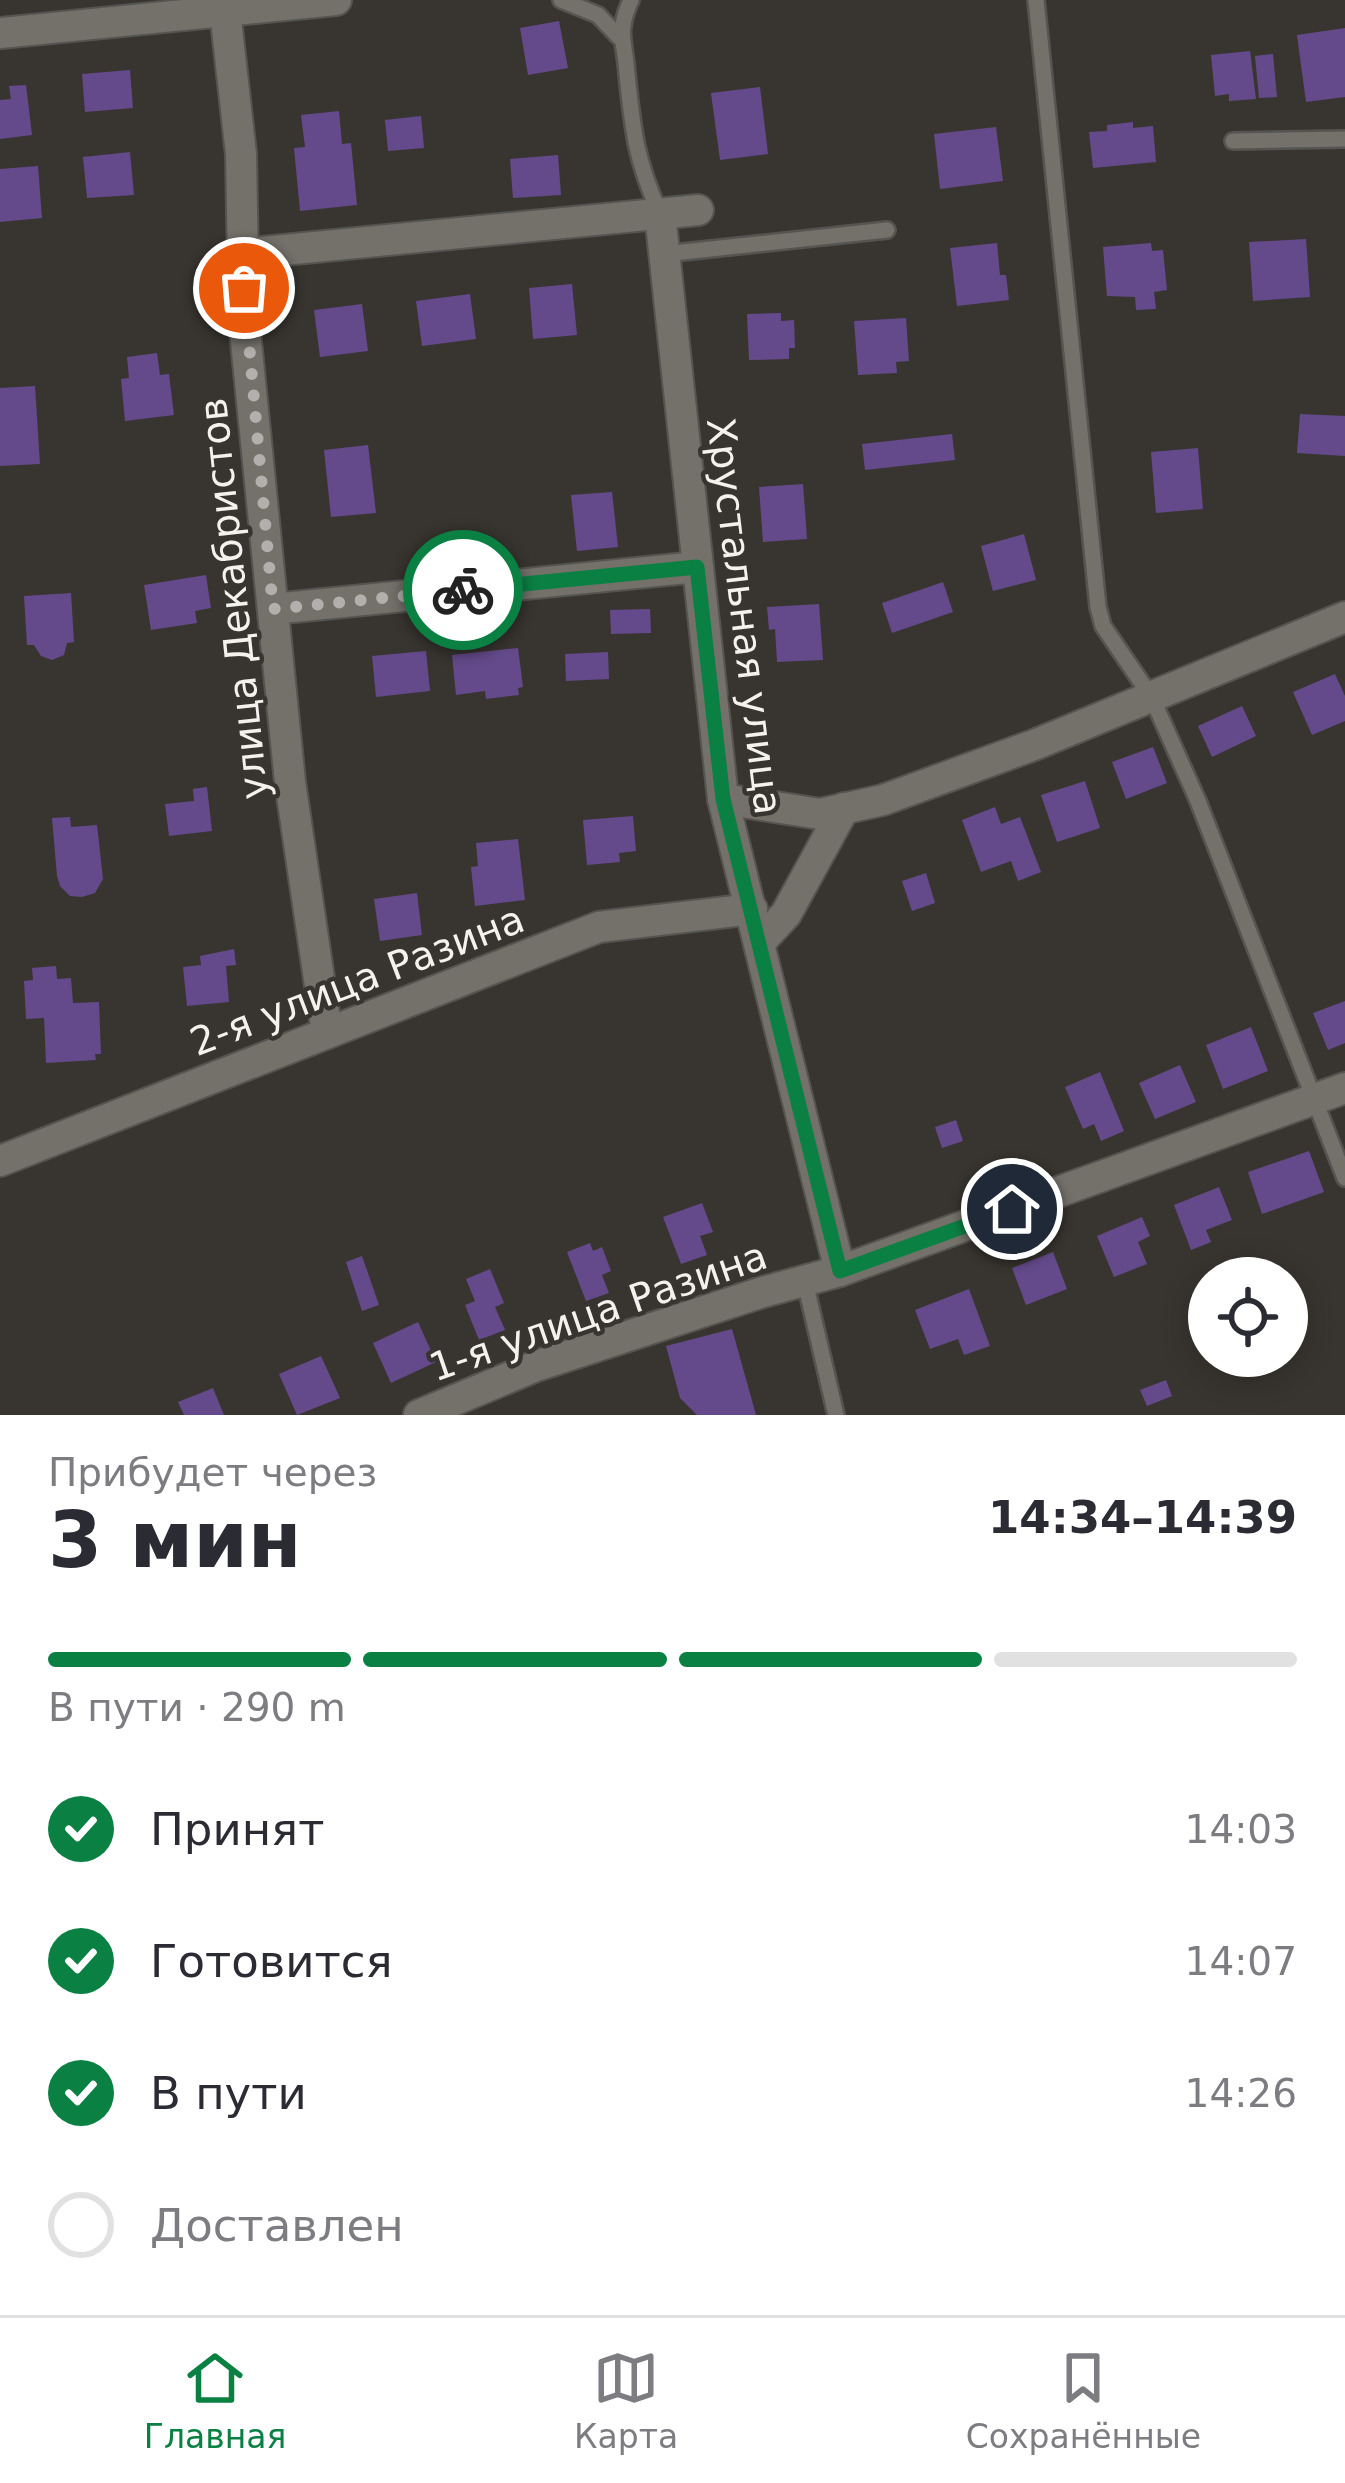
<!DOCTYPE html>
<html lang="ru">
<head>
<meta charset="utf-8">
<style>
  body { margin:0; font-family:"DejaVu Sans",sans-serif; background:#f2f2f3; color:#2b2b33; height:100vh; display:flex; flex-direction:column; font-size:45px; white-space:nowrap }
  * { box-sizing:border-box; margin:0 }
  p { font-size:39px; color:#7c7c81 }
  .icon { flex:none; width:66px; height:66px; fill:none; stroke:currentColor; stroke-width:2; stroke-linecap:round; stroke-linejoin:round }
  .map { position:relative; height:1415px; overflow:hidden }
  .panel { display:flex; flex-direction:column; background:#fff; flex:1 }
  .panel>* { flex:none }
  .buttons { position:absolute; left:1188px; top:1257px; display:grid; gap:24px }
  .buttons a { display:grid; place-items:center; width:120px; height:120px; border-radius:50%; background:#fff; box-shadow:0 6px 30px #0003; font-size:60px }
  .pin { position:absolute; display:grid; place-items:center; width:102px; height:102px; color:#fff; margin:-51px; border:6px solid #fff; border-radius:50%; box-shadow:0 3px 12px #0007 }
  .courier { position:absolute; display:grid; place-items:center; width:120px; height:120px; margin:-60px; border:9px solid #0b8043; border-radius:50%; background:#fff; color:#222; box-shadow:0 3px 15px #0007 }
  .headline em { font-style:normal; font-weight:800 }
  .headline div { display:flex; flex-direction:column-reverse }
  .headline { display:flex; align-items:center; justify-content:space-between; height:204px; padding:0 48px }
  h1 { font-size:78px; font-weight:800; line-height:90px }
  .bar { display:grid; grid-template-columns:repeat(4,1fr); gap:18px 12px; align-content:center; height:144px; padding:0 48px }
  .bar i { height:15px; border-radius:9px; background:#e1e1e2 }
  .bar .current { background:#0b8043 }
  .bar p { grid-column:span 4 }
  ol { padding:0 48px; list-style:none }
  li { display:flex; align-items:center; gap:36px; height:132px }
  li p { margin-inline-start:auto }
  li .icon { padding:12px; border-radius:50%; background:#0b8043; color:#fff; stroke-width:4 }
  li:last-child { color:#7c7c81 }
  li i { width:66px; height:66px; border:6px solid #e1e1e2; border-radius:50% }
  .menu { display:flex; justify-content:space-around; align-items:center; height:168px; border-top:3px solid #e1e1e2; background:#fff; font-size:33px; color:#7c7c81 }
  .menu a { display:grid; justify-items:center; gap:6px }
  .menu .current { color:#0b8043 }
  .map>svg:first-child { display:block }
</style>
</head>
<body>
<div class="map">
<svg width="1345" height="1415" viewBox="0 0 1345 1415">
  <rect width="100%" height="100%" fill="#383530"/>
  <g fill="#644a8b">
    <path d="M 559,21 L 568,68 L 528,75 L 520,28 Z"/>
    <path d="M 1345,28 L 1345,97 L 1306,102 L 1297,35 Z"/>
    <path d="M 1250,51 L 1256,99 L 1229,101 L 1229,94 L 1215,96 L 1211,55 Z"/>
    <path d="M 1273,54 L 1277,97 L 1259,98 L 1255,56 Z"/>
    <path d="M 130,70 L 133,108 L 85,112 L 82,74 Z"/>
    <path d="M 26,85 L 32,135 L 0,139 L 0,100 L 11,99 L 9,86 Z"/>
    <path d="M 760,87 L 768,154 L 720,160 L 711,93 Z"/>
    <path d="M 339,111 L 342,144 L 351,143 L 357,205 L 300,211 L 294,148 L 305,147 L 301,115 Z"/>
    <path d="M 421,116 L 424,148 L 388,151 L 385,120 Z"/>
    <path d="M 1133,122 L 1133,128 L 1153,126 L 1156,162 L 1093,168 L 1089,132 L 1107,131 L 1107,125 Z"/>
    <path d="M 996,127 L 1003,181 L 940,189 L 934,134 Z"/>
    <path d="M 130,152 L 134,195 L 87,198 L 83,157 Z"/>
    <path d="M 558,155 L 561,195 L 513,198 L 510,159 Z"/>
    <path d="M 38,166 L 42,218 L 0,222 L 0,169 Z"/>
    <path d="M 1306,239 L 1310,297 L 1253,301 L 1249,242 Z"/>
    <path d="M 997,243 L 1000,275 L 1006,275 L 1009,300 L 957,306 L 950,248 Z"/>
    <path d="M 1151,243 L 1152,251 L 1163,250 L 1167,290 L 1154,292 L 1156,309 L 1136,310 L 1135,297 L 1107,296 L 1103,247 Z"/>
    <path d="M 572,284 L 577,335 L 533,339 L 529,288 Z"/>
    <path d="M 470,294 L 476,339 L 422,346 L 416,301 Z"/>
    <path d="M 362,304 L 368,351 L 320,357 L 314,310 Z"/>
    <path d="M 781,313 L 781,321 L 794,320 L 795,348 L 789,348 L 789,359 L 749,360 L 747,314 Z"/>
    <path d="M 906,318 L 909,361 L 896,362 L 897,373 L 858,375 L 854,321 Z"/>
    <path d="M 157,353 L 160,375 L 169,374 L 174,415 L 125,421 L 121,379 L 129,378 L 127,357 Z"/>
    <path d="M 35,386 L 40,464 L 0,466 L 0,388 Z"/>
    <path d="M 1300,414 L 1345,416 L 1345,456 L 1297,453 Z"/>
    <path d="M 952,434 L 955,460 L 865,470 L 862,444 Z"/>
    <path d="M 368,445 L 376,513 L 331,517 L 324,450 Z"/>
    <path d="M 1198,448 L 1203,509 L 1156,513 L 1151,452 Z"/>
    <path d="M 803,484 L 807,539 L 763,542 L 759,487 Z"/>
    <path d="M 612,492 L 618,547 L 577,551 L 571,495 Z"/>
    <path d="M 1024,534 L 1036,580 L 993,591 L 981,546 Z"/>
    <path d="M 206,575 L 211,608 L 195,611 L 197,623 L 151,630 L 144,585 Z"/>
    <path d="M 943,582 L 953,612 L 892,633 L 882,603 Z"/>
    <path d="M 71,593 L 74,642 L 67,643 L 64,655 L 52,660 L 41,656 L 34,645 L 27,645 L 24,596 Z"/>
    <path d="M 819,604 L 823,660 L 777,662 L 775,629 L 769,630 L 767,607 Z"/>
    <path d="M 650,609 L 651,633 L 611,634 L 610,610 Z"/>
    <path d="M 518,648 L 523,687 L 518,688 L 519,695 L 486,699 L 485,691 L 456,695 L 452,655 Z"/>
    <path d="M 426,651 L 430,691 L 376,697 L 372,656 Z"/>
    <path d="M 608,652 L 609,679 L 566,681 L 565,654 Z"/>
    <path d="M 1335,674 L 1345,696 L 1345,721 L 1312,735 L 1293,692 Z"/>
    <path d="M 1242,706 L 1256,736 L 1212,757 L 1198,726 Z"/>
    <path d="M 1153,747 L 1167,783 L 1126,799 L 1112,762 Z"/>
    <path d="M 1085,781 L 1100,828 L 1057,842 L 1041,795 Z"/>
    <path d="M 207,787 L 212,831 L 169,836 L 165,804 L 194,801 L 193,789 Z"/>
    <path d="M 995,807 L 1001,824 L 1020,817 L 1041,872 L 1018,881 L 1011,861 L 981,872 L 962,820 Z"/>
    <path d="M 633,816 L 636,851 L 619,853 L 620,862 L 587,865 L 583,820 Z"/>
    <path d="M 70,817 L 71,827 L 97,825 L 103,879 L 95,893 L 82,897 L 70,896 L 60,886 L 57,876 L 52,818 Z"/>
    <path d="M 518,839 L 525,900 L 475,906 L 471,867 L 478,866 L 476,843 Z"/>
    <path d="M 926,873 L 935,903 L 912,911 L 902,881 Z"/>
    <path d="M 417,893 L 422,935 L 380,941 L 374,899 Z"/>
    <path d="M 234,949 L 236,965 L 226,966 L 229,1002 L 187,1006 L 183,967 L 201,965 L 200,956 Z"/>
    <path d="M 56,966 L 57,979 L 71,978 L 73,1003 L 99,1002 L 101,1054 L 95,1054 L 96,1060 L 46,1063 L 44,1018 L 26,1019 L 24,981 L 33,980 L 32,968 Z"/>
    <path d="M 1345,1001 L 1345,1043 L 1328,1050 L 1313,1013 Z"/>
    <path d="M 1251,1027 L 1268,1071 L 1223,1089 L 1206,1045 Z"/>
    <path d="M 1180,1065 L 1196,1102 L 1155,1119 L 1139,1083 Z"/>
    <path d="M 1100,1072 L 1124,1131 L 1101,1141 L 1094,1124 L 1083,1129 L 1065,1087 Z"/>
    <path d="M 956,1120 L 963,1141 L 942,1148 L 935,1127 Z"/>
    <path d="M 1309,1151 L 1324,1192 L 1262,1214 L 1248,1172 Z"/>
    <path d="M 1219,1187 L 1232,1220 L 1206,1230 L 1211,1242 L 1191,1250 L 1174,1205 Z"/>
    <path d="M 702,1203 L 713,1232 L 700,1236 L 707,1255 L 681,1264 L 663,1217 Z"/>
    <path d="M 1142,1217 L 1150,1236 L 1138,1242 L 1147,1264 L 1114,1277 L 1097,1236 Z"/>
    <path d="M 590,1243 L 593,1251 L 602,1247 L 611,1271 L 602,1275 L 609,1293 L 586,1301 L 567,1252 Z"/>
    <path d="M 1053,1252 L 1067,1289 L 1026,1305 L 1012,1268 Z"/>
    <path d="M 362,1256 L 379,1305 L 362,1311 L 346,1262 Z"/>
    <path d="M 490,1269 L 504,1303 L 495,1307 L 505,1330 L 479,1340 L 465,1305 L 475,1301 L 466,1279 Z"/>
    <path d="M 969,1289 L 990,1346 L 964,1355 L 958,1339 L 930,1349 L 915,1310 Z"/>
    <path d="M 418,1322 L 436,1362 L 391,1383 L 373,1343 Z"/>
    <path d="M 732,1329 L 756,1415 L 697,1415 L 680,1398 L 666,1346 Z"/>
    <path d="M 321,1356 L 340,1398 L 297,1415 L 279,1374 Z"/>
    <path d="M 1166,1380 L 1172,1396 L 1147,1406 L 1140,1390 Z"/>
    <path d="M 213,1388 L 224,1415 L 184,1415 L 178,1402 Z"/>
  </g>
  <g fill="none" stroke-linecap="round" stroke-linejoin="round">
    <g stroke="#565450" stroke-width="20">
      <g id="service">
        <path d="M 561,0 L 598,15 L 619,37"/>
        <path d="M 631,0 C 616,32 625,42 627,74 C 633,133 636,160 660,214"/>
        <path d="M 1036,0 L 1098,607 L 1103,626 L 1152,698 L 1198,801 L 1345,1178"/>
        <path d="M 1233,141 L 1345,139"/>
        <path d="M 664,254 L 887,230"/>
        <path d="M 805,1282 L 836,1415"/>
      </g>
    </g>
    <g stroke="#565450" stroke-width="34">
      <g id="minor">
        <path d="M 225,11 L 241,154 L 244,321 L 290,782 L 327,1033"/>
        <path d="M 0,33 L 336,0"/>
        <path d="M 660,214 L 723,799 L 840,1271"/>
        <path d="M 243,254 L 698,210"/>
        <path d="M 273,609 L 697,567"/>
        <path d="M 723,799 L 820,814 L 883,800 L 1034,745 L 1345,617"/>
        <path d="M 760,942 L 786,914 L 844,808"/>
        <path d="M 0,1161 L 599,927 L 752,909"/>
        <path d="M 419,1415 L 536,1366 L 763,1292 L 840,1271 L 1345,1088"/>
      </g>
    </g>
    <use href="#service" stroke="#74716b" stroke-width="15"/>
    <use href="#minor" stroke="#74716b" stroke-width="30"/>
  </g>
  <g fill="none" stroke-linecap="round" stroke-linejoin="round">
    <path stroke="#b2b0ac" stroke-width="12" stroke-dasharray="0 21.6" d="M 244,288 L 273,609 L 463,590"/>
    <path stroke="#0b8043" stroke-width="15" d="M 463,590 L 697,567 L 723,799 L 840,1271 L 1012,1209"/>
  </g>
  <g text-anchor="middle" stroke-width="9" stroke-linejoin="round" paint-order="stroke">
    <g font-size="39" fill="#f3f2ef" stroke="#383530">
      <text transform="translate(233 599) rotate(-96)" y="14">улица Декабристов</text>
      <text transform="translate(745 616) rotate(83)" y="14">Хрустальная улица</text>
      <text transform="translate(357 980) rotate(-21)" y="14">2-я улица Разина</text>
      <text transform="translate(598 1311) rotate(-19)" y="14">1-я улица Разина</text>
    </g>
  </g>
</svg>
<div class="buttons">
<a><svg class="icon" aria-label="locate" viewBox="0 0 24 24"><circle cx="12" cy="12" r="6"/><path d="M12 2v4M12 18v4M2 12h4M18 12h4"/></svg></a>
</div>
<div class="pin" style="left:244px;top:288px;background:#ea580c"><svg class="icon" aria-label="bag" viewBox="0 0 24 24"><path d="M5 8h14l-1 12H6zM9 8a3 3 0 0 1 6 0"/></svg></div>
<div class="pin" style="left:1012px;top:1209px;background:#1f2937"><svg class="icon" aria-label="home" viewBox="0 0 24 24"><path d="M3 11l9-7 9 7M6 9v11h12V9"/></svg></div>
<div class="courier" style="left:463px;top:590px"><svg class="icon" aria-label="bike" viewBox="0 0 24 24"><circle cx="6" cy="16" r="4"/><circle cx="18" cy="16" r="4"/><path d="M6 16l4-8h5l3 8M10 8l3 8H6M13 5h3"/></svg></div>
</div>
<section class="panel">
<div class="headline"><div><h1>3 мин</h1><p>Прибудет через</p></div><em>14:34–14:39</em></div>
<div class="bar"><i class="current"></i><i class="current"></i><i class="current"></i><i></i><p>В пути · 290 m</p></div>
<ol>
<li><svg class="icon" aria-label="check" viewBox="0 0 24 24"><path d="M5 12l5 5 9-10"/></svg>Принят<p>14:03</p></li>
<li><svg class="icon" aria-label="check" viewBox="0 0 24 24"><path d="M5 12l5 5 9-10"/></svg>Готовится<p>14:07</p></li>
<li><svg class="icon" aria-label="check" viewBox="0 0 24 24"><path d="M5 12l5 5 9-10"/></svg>В пути<p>14:26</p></li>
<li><i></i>Доставлен</li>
</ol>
</section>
<nav class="menu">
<a class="current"><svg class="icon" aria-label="home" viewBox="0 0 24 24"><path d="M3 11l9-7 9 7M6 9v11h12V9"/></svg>Главная</a>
<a><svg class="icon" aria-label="map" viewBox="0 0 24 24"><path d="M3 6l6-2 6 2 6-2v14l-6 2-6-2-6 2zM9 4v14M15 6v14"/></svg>Карта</a>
<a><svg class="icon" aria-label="saved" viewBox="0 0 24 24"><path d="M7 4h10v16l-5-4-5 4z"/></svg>Сохранённые</a>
</nav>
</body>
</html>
